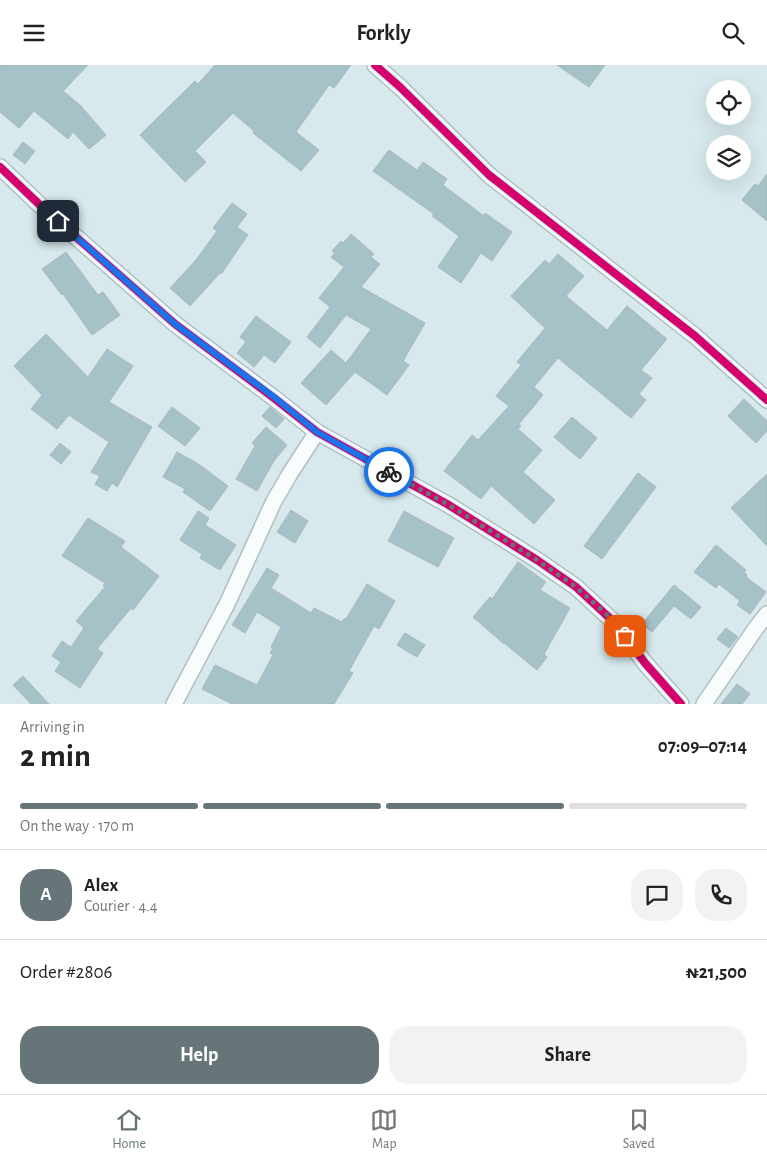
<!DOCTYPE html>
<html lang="en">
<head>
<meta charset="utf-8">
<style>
  body { margin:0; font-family:"Alegreya Sans",sans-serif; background:#f2f2f2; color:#222; height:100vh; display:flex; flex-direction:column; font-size:19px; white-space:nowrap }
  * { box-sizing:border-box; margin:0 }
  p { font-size:16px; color:#767676 }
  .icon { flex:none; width:28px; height:28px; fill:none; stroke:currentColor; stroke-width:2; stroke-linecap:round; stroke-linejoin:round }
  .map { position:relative; height:639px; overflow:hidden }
  .side { display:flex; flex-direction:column; background:#fff; flex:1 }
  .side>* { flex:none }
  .fabs { position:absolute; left:706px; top:15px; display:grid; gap:10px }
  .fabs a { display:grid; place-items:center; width:45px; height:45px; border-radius:50%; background:#fff; box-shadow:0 5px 20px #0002; font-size:25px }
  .pin { position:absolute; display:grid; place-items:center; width:42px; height:42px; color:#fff; margin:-21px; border-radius:10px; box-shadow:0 2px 8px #0006 }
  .courier { position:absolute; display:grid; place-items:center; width:50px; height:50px; margin:-25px; border:4px solid #1a73e8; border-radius:50%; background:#fff; color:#222; box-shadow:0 1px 6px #0007 }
  .head em { font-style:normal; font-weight:700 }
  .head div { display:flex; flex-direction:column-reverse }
  .head { display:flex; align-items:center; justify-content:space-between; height:85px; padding:0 20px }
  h1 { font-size:32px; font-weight:700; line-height:38px }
  .bar { display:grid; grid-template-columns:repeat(4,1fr); gap:8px 5px; align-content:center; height:60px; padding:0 20px }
  .bar i { height:6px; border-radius:4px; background:#e0e0e0 }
  .bar .selected { background:#667577 }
  .bar p { grid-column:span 4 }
  .line { display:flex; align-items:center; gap:12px; padding:0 20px; border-top:1px solid #e0e0e0 }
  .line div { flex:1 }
  .round { display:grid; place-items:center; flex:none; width:52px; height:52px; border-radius:20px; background:#f2f2f2 }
  .button { display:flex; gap:10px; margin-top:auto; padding:10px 20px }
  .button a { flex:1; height:58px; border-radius:20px; background:#667577; color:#fff; font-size:20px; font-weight:700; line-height:58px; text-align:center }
  .button a+a { background:#f2f2f2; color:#222 }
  header { display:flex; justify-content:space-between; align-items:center; height:65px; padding:0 20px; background:#fff; font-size:22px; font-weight:700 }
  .tabs { display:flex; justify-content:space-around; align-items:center; height:70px; border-top:1px solid #e0e0e0; background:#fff; font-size:14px; color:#767676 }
  .tabs a { display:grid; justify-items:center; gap:2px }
  .tabs .selected { color:#667577 }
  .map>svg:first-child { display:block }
</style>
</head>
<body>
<header><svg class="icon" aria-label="menu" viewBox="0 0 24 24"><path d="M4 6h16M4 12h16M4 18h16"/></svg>Forkly<svg class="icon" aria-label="search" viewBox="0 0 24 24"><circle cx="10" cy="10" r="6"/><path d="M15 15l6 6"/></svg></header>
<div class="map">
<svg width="767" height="639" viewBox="0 0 767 639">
  <rect width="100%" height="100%" fill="#d7e9ed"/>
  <g fill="#a5c2c8" stroke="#aab8bb">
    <path d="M 0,0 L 88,0 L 63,26 L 80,40 L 106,70 L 89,84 L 73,67 L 68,74 L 34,46 L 19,63 L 0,47 Z"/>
    <path d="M 215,0 L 351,0 L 334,23 L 329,20 L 296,67 L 319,85 L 301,106 L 253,68 L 254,66 L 233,48 L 195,86 L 206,97 L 185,117 L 140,70 L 195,16 L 198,19 Z"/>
    <path d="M 557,0 L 605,0 L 589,22 Z"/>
    <path d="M 23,77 L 35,86 L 25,99 L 13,90 Z"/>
    <path d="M 389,85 L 417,105 L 423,97 L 447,114 L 443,120 L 484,151 L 485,148 L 512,167 L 492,196 L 481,188 L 461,218 L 438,202 L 459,171 L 432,151 L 434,149 L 373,106 Z"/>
    <path d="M 767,109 L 767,156 L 742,135 L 755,119 L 758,121 Z"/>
    <path d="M 232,138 L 247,149 L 237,162 L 248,170 L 221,209 L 220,208 L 190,241 L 170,223 L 196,195 L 217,166 L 213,163 Z"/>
    <path d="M 351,169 L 374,189 L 371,192 L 380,199 L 361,222 L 425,258 L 403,296 L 409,300 L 387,330 L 355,307 L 326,340 L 301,318 L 331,285 L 346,298 L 371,264 L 346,250 L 320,283 L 307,272 L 330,242 L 319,233 L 344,202 L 331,192 L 335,188 L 332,186 L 341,176 L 343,178 Z"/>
    <path d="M 66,187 L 98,230 L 103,227 L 120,250 L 92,270 L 63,229 L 62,230 L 42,204 Z"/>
    <path d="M 558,189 L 584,211 L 566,231 L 607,265 L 627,241 L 667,274 L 641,305 L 652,313 L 639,329 L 646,335 L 631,353 L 558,293 L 534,322 L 543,330 L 519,359 L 521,361 L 518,364 L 542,385 L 523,407 L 555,435 L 534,459 L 491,421 L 481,434 L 444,406 L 472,370 L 478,375 L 509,341 L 496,331 L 521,300 L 517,297 L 545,263 L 511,231 L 545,195 L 549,199 Z"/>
    <path d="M 256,251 L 291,277 L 275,298 L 264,290 L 254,302 L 237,288 L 246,277 L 240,272 Z"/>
    <path d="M 46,269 L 88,312 L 107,284 L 133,301 L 109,337 L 152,362 L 117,422 L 112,418 L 107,426 L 95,419 L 100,411 L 91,407 L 109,377 L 69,350 L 57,364 L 31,344 L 42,330 L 14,301 Z"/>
    <path d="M 744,334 L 767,356 L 767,366 L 756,378 L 728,351 Z"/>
    <path d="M 172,342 L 200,363 L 185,381 L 158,361 Z"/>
    <path d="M 270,342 L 284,354 L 276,363 L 262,351 Z"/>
    <path d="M 572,352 L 597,373 L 580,394 L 554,372 Z"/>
    <path d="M 266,362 L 287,380 L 274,396 L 257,426 L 236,414 L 255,381 L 252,378 Z"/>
    <path d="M 60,378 L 71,387 L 61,399 L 50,390 Z"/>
    <path d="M 177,387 L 197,398 L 228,421 L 210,446 L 183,427 L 185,424 L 163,412 Z"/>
    <path d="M 638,408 L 656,422 L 602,494 L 584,481 Z"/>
    <path d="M 767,409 L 767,481 L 731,443 Z"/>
    <path d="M 291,445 L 308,456 L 295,478 L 277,467 Z"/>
    <path d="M 198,446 L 209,453 L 205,460 L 236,480 L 220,505 L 200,493 L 202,489 L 180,475 Z"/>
    <path d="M 404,446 L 454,473 L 438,502 L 388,476 Z"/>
    <path d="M 88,453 L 125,476 L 121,482 L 159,511 L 133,545 L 131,543 L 97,584 L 103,588 L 80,623 L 55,606 L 61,597 L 52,591 L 62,576 L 71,582 L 84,563 L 76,556 L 105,522 L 103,521 L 105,518 L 62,491 Z"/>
    <path d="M 716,480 L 746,505 L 744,507 L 747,510 L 746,512 L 766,527 L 750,549 L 737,540 L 740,536 L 719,519 L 716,523 L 694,507 Z"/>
    <path d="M 518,497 L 546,517 L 540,525 L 570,543 L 544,589 L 547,592 L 537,605 L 504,578 L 504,579 L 473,552 L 490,532 L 492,534 Z"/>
    <path d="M 267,503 L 279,510 L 271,523 L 311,548 L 314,543 L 342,557 L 344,554 L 346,554 L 367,519 L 395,536 L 379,564 L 374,561 L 349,606 L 353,608 L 334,639 L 232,639 L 202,624 L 215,600 L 257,620 L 273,590 L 270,588 L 273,583 L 271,582 L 281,562 L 257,547 L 245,568 L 232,560 Z"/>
    <path d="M 674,520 L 701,542 L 691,554 L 674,541 L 652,567 L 642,559 Z"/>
    <path d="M 726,563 L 738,572 L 729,583 L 717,574 Z"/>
    <path d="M 405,568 L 425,580 L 417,592 L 397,580 Z"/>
    <path d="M 23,611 L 49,639 L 31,639 L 13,620 Z"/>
    <path d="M 737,619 L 750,629 L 742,639 L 721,639 Z"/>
  </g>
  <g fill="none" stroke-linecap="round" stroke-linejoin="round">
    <g stroke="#b0bfc2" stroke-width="18">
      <g id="minor">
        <path d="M 375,0 L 400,22 L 489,110 L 695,271 L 767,335"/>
        <path d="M 0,102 L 43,143 L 175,259 L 274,333 L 317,367 L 447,439 L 537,495 L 576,522 L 615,558 L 645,598 L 681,639"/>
        <path d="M 174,639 L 227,539 L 274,436 L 291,407 L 317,367"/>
        <path d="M 704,639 L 756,563 L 767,549"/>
      </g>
    </g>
    <use href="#minor" stroke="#f9fcfc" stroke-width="15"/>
    <g stroke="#ceeff6" stroke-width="11">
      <g id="cycleway">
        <path d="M 375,0 L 400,22 L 489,110 L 695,271 L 767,335"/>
        <path d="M 0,102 L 43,143 L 175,259 L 274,333 L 317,367 L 447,439 L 537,495 L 576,522 L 615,558 L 645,598 L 681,639"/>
      </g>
    </g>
    <use href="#cycleway" stroke="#d6006c" stroke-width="8"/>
  </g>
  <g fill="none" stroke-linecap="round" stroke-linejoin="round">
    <path stroke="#667577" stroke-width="5" stroke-dasharray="0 9" d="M 389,407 L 447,439 L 537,495 L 576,522 L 616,558 L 625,571"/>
    <path stroke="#1a73e8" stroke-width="6" d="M 58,156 L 175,259 L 274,332 L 317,367 L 389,407"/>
  </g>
</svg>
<div class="fabs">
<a><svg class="icon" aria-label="locate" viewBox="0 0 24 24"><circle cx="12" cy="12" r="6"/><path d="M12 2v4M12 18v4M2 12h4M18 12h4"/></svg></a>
<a><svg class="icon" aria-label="layers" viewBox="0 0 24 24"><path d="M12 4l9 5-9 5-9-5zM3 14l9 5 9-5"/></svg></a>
</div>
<div class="pin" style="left:625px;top:571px;background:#ea580c"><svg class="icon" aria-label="bag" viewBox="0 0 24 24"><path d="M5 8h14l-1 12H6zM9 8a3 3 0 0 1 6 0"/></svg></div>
<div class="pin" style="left:58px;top:156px;background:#1f2937"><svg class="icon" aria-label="home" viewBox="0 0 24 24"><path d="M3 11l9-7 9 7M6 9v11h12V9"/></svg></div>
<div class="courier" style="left:389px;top:407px"><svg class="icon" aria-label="bike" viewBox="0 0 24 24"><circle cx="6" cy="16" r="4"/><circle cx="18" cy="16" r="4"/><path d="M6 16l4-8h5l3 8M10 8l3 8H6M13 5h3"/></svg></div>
</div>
<section class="side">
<div class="head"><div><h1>2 min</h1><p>Arriving in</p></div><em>07:09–07:14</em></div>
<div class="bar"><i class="selected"></i><i class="selected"></i><i class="selected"></i><i></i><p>On the way · 170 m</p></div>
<div class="line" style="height:90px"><b class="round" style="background:#667577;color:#fff">A</b><div><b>Alex</b><p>Courier · 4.4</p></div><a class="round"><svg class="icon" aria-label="chat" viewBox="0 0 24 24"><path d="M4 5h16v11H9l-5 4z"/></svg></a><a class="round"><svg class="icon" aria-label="phone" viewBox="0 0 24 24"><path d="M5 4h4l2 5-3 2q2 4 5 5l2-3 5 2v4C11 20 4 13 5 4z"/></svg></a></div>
<div class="line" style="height:65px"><div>Order #2806</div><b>₦21,500</b></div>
<div class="button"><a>Help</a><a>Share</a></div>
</section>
<nav class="tabs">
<a class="selected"><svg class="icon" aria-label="home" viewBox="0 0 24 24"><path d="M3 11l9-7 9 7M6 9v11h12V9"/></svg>Home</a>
<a><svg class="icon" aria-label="map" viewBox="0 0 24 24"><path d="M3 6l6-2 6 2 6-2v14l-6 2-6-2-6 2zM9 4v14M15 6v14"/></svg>Map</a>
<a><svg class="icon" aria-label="saved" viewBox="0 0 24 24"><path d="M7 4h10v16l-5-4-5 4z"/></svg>Saved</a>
</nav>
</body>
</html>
